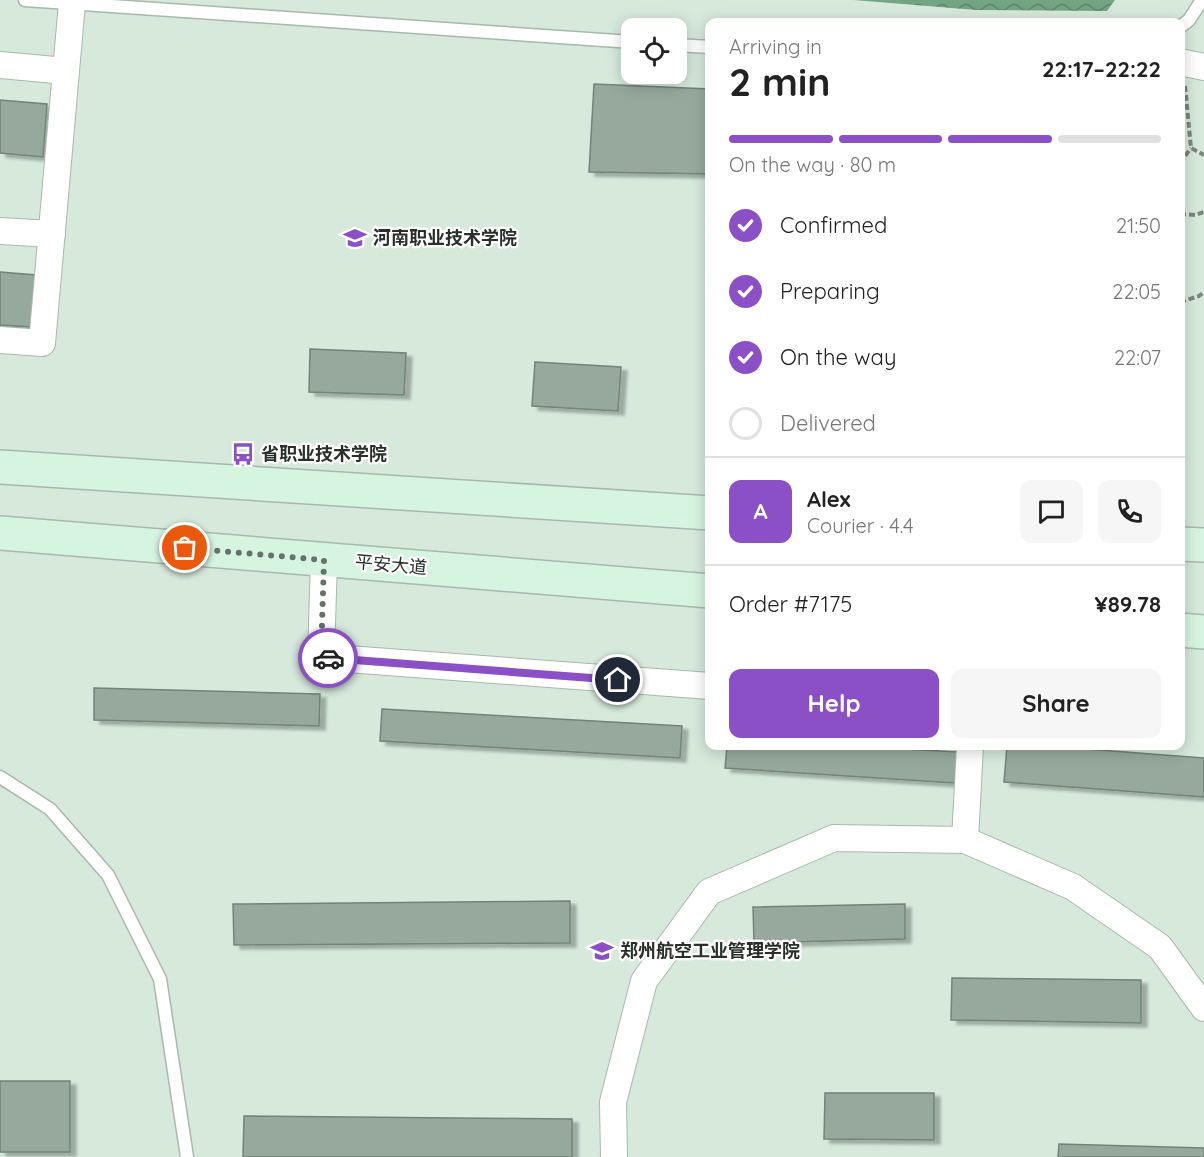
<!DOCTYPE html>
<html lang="en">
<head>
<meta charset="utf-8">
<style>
  body { margin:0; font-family:Quicksand,"Noto Sans SC",sans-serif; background:#f6f6f6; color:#222; height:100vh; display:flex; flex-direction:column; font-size:22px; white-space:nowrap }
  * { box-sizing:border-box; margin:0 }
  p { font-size:20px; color:#767676 }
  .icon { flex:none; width:33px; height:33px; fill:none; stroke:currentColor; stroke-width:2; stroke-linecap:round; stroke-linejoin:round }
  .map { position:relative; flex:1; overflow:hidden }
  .drawer { position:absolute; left:705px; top:18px; width:480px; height:732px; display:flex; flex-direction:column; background:#fff; border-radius:12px; box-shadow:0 3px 15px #0003 }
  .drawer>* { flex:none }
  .fabs { position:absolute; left:621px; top:18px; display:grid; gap:12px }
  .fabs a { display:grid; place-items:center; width:66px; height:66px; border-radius:12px; background:#fff; box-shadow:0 3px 15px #0003; font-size:30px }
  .pin { position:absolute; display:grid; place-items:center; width:51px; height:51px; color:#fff; margin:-26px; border:3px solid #fff; border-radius:50%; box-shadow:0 2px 6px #0007 }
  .courier { position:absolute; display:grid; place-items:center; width:60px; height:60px; margin:-30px; border:4px solid #8c50c6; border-radius:50%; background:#fff; color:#222; box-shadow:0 2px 8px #0007 }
  .overview em { font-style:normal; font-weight:800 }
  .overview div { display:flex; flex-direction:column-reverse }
  .overview { display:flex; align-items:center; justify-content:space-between; height:102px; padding:0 24px }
  h1 { font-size:39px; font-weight:800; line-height:45px }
  .bar { display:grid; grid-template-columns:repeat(4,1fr); gap:9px 6px; align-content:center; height:72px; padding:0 24px }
  .bar i { height:8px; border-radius:4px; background:#e0e0e0 }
  .bar .current { background:#8c50c6 }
  .bar p { grid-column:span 4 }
  .line { display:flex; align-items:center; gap:15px; padding:0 24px; border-top:2px solid #e0e0e0 }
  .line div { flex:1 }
  .round { display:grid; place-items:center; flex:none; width:63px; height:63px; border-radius:12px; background:#f6f6f6 }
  ol { padding:0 24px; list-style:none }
  li { display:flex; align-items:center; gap:18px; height:66px }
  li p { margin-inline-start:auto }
  li .icon { padding:6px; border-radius:50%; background:#8c50c6; color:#fff; stroke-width:4 }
  li:last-child { color:#767676 }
  li i { width:33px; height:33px; border:3px solid #e0e0e0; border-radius:50% }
  .action { display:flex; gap:12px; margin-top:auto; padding:12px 24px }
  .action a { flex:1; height:69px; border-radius:12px; background:#8c50c6; color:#fff; font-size:24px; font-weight:800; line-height:69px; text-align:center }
  .action a+a { background:#f6f6f6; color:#222 }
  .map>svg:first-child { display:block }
</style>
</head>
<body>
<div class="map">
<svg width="1204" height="1157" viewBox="0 0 1204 1157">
  <defs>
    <pattern id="water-waves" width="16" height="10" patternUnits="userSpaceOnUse" patternTransform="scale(1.5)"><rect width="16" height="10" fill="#73a483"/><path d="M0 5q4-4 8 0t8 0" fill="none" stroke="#5e866b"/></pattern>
    <filter id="shadow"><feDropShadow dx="6" dy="4" stdDeviation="1.5" flood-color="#0004"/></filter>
  </defs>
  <rect width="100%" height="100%" fill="#d6e9db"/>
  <path fill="url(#water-waves)" d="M 854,0 L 1115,0 L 1107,11 L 976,10 Z"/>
  <g fill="#97a99c" stroke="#728377" stroke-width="1.5" filter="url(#shadow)">
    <path d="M 594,84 L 710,89 L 710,174 L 589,172 Z"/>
    <path d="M 0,100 L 47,104 L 43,157 L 0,153 Z"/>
    <path d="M 0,272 L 37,275 L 32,327 L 0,325 Z"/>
    <path d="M 310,349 L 406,353 L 404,395 L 309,392 Z"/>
    <path d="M 535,362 L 621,367 L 618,411 L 532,406 Z"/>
    <path d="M 94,688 L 320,694 L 319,726 L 94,720 Z"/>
    <path d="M 382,709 L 682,726 L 680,758 L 380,741 Z"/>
    <path d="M 727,746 L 852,746 L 957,752 L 955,783 L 725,768 Z"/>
    <path d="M 1007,746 L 1047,746 L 1204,758 L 1204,797 L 1004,782 Z"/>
    <path d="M 570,901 L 570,943 L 234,945 L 233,904 Z"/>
    <path d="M 905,904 L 905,939 L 754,943 L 753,907 Z"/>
    <path d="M 952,978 L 1141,980 L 1141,1023 L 951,1020 Z"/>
    <rect x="0" y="1081" width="70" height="71"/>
    <path d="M 825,1093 L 934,1093 L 934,1140 L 824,1139 Z"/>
    <path d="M 244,1116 L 572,1119 L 572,1157 L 243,1157 Z"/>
    <path d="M 1059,1144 L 1204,1148 L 1204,1157 L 1058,1157 Z"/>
  </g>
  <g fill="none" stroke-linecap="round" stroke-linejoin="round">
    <g stroke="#a7b9ac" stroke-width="15">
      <g id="service">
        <path d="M 25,0 L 632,42"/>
        <path d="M 1180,27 L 1189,20 L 1202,0"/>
        <path d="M 676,45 L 710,47"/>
        <path d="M 0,777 L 50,809 L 108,875 L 160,979 L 187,1157"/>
      </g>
    </g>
    <g stroke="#a7b9ac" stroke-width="28">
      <g id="minor">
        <path d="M 1180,62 L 1204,67"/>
        <path d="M 0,65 L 66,71"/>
        <path d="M 0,231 L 52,234"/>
        <path d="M 0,340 L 42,343 L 72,3"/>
        <path d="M 324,560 L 321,657 L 710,686"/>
        <path d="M 965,840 L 970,746"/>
        <path d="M 614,1157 L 613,1102 L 644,981 L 709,892 L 834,838 L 965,840 L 1073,887 L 1160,947 L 1204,1008"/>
      </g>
    </g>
    <g stroke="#a7b9ac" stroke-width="36">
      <g id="secondary">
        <path d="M 0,467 L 710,513"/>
        <path d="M 0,533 L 710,591"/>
        <path d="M 1180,544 L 1204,545"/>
        <path d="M 1180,630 L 1204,632"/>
      </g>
    </g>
    <g stroke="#79867d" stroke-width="4" stroke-dasharray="6 3" stroke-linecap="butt">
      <path d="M 1185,86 L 1191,148 L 1204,155"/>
      <path d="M 1180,163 L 1191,148"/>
      <path d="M 1180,214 L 1195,215 L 1204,212"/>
      <path d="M 1180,302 L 1199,296 L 1204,292"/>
    </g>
    <use href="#service" stroke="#fff" stroke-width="12"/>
    <use href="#minor" stroke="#fff" stroke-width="26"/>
    <use href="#secondary" stroke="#d5f5e1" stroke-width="33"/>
  </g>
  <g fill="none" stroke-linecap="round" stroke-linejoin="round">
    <path stroke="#667169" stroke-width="6" stroke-dasharray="0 10.8" d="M 185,548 L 324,560 L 321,657 L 328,658"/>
    <path stroke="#8c50c6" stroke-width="8" d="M 328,658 L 618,680"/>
  </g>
  <defs>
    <g id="university-bare" transform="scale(1.8)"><path d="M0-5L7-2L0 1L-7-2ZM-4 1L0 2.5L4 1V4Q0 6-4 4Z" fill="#8c50c6" stroke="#fff" stroke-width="2.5" paint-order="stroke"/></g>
    <g id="bus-bare" transform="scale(1.8)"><path d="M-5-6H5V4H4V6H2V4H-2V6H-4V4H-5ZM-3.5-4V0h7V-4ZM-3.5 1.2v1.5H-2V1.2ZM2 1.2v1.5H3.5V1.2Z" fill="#8c50c6" stroke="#fff" stroke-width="2.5" paint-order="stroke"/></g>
  </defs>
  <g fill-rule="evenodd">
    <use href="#university-bare" x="355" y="238"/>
    <use href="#bus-bare" x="243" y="454"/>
    <use href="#university-bare" x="602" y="951"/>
  </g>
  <g text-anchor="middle" stroke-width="4.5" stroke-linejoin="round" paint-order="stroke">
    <g font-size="18" font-weight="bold" fill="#29302b" stroke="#fff" text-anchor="start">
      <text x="373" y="244">河南职业技术学院</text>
      <text x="261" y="460">省职业技术学院</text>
      <text x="620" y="957">郑州航空工业管理学院</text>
    </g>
    <g font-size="18" fill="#29302b" stroke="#fff">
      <text transform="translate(391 565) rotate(5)" y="6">平安大道</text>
    </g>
  </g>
</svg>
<div class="fabs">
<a><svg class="icon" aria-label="locate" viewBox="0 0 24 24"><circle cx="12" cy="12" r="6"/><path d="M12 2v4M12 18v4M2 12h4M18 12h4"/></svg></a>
</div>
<div class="pin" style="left:185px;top:548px;background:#ea580c"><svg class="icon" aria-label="bag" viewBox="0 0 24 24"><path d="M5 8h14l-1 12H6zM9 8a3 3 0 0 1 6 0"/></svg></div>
<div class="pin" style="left:618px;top:680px;background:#1f2937"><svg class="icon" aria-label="home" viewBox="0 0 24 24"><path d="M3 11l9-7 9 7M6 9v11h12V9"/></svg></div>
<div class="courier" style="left:328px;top:658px"><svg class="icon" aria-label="car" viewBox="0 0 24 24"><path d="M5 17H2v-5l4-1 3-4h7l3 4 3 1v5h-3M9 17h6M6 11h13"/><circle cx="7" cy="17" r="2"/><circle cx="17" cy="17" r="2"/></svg></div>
<section class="drawer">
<div class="overview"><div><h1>2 min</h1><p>Arriving in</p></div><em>22:17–22:22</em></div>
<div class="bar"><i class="current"></i><i class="current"></i><i class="current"></i><i></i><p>On the way · 80 m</p></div>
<ol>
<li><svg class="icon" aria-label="check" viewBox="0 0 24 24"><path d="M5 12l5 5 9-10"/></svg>Confirmed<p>21:50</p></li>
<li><svg class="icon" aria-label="check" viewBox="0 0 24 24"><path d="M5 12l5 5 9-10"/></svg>Preparing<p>22:05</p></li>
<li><svg class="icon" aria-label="check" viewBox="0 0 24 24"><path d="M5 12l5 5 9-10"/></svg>On the way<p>22:07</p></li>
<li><i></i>Delivered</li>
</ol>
<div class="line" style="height:108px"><b class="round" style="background:#8c50c6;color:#fff">A</b><div><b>Alex</b><p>Courier · 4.4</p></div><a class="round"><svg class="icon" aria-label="chat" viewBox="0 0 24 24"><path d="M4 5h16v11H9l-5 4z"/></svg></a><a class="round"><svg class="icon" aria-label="phone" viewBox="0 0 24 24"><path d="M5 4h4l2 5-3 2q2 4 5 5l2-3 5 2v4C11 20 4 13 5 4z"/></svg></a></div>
<div class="line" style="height:78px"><div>Order #7175</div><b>¥89.78</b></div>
<div class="action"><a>Help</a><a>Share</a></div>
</section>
</div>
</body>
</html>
